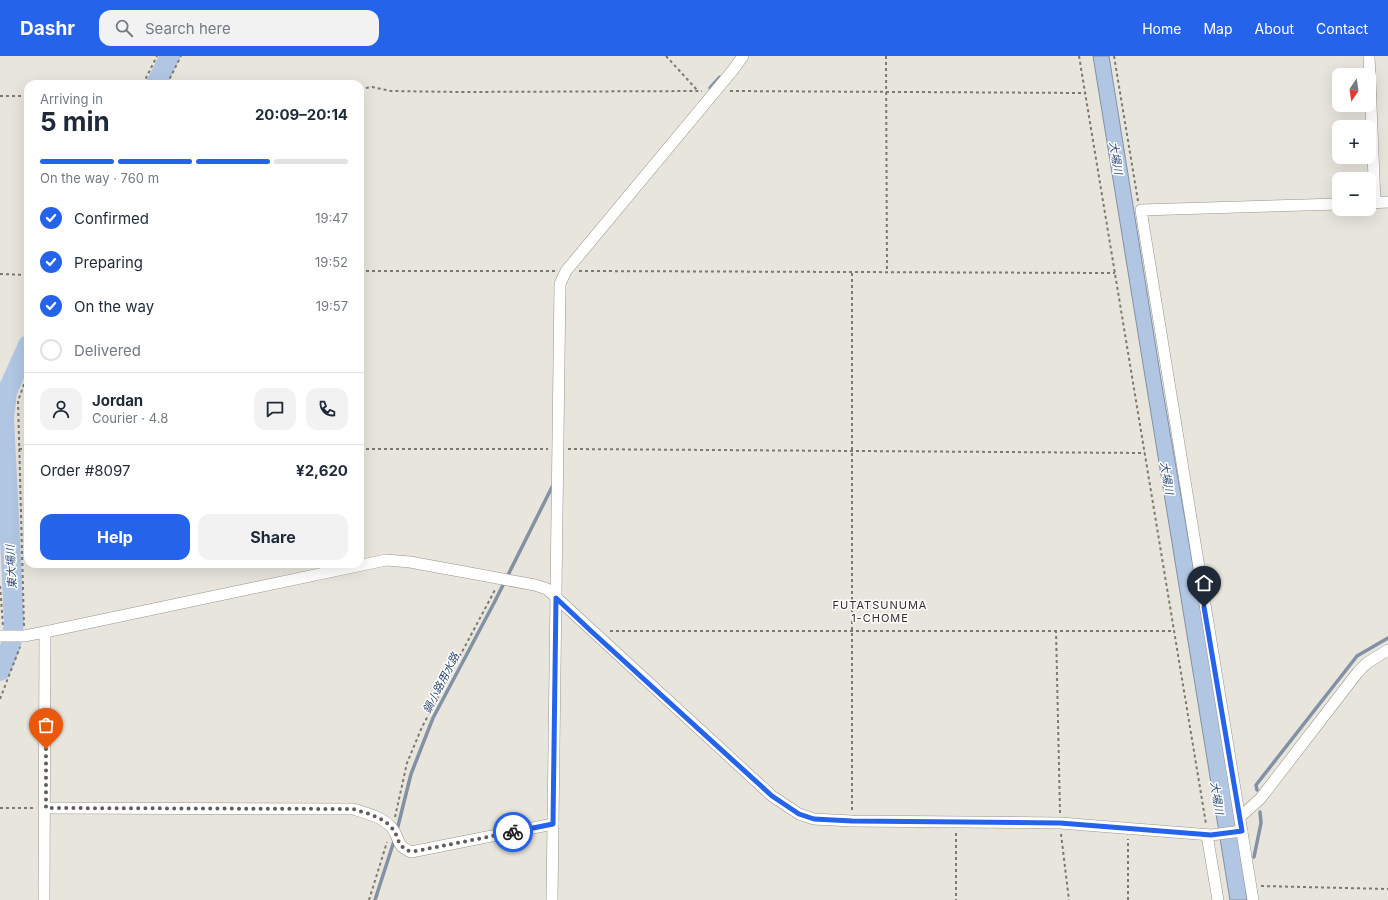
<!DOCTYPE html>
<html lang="en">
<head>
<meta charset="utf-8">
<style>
  body { margin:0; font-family:Inter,"Noto Sans JP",sans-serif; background:#f2f2f3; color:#1f2937; height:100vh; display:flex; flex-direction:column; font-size:15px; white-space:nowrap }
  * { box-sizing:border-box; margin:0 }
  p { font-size:13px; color:#747a83 }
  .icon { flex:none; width:22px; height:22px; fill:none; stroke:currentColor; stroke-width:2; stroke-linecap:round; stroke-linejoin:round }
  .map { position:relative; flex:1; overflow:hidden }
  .panel { position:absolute; left:24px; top:24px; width:340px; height:488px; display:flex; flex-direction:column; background:#fff; border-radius:12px; box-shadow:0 4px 16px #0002 }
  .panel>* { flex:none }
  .needle { width:26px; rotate:193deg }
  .fabs { position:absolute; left:1332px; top:12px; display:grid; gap:8px }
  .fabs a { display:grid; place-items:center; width:44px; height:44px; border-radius:8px; background:#fff; box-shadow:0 4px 16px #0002; font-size:20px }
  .pin { position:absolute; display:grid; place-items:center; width:34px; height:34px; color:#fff; margin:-41px -17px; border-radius:50% 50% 50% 0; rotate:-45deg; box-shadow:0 0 4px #0007 }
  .pin .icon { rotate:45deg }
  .courier { position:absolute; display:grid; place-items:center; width:40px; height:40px; margin:-20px; border:3px solid #2563eb; border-radius:50%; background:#fff; color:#222; box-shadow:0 1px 5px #0007 }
  .summary em { font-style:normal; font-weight:700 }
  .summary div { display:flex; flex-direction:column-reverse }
  .summary { display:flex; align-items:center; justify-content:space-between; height:68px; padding:0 16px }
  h1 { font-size:26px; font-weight:700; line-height:30px }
  .bar { display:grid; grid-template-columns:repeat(4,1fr); gap:6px 4px; align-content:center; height:48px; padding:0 16px }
  .bar i { height:5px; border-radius:3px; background:#e0e1e3 }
  .bar .current { background:#2563eb }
  .bar p { grid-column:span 4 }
  .line { display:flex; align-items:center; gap:10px; padding:0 16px; border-top:1px solid #e0e1e3 }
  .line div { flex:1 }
  .round { display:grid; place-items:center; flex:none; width:42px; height:42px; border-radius:12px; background:#f2f2f3 }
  ol { padding:0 16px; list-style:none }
  li { display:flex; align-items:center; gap:12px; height:44px }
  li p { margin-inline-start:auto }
  li .icon { padding:4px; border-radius:50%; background:#2563eb; color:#fff; stroke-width:4 }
  li:last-child { color:#747a83 }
  li i { width:22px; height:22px; border:2px solid #e0e1e3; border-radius:50% }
  .primary-button { display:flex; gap:8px; margin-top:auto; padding:8px 16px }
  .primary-button a { flex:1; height:46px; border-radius:12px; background:#2563eb; color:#fff; font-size:16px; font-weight:700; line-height:46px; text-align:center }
  .primary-button a+a { background:#f2f2f3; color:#1f2937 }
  header { display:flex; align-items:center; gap:24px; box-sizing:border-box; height:56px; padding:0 20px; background:#2563eb; color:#fff }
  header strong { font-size:19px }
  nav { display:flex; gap:22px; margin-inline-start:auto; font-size:14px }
  .search { width:280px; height:36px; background:#f2f2f3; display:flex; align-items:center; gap:10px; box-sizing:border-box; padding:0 14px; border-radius:12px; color:#747a83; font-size:15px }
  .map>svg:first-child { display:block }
</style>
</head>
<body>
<header>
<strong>Dashr</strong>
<div class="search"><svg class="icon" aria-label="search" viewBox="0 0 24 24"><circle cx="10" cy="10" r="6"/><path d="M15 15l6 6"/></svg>Search here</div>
<nav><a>Home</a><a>Map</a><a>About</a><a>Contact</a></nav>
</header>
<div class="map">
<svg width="1388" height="844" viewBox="0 0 1388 844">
  <rect width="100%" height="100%" fill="#e8e5dc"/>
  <path fill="#b1c6e3" stroke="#8291a4" d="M 1093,0 L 1109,0 L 1163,336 L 1235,753 L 1247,844 L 1230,844 Z"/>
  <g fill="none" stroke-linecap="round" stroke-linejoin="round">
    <g stroke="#8291a4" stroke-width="3.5">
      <path d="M 710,32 L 720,21"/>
      <path d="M 1257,734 L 1256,729 L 1357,600 L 1388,582"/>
      <path d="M 397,774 L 411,718 L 433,662 L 494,547 L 552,431"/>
      <path d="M 1254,801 L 1261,767 L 1260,756"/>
      <path d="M 375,844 L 395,782"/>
    </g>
    <g stroke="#b1c6e3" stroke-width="20">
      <path d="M 156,28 L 170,0"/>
      <path d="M 0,615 L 11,589 L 14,566 L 4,362 L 7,336 L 28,289"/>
    </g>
    <g stroke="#98958d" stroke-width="12">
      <g id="street">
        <path d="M 1369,0 L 1375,147"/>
        <path d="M 1369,147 L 1388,146"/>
        <path d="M 0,580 L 24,580 L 45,576 L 386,504 L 410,506 L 535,529 L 547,533 L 772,740 L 799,758 L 814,763 L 852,765 L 1060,767 L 1211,779 L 1242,775"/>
        <path d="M 46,752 L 353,753 C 366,757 383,761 392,772 C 401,784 395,789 411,796 L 553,768"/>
        <path d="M 1241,760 L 1260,743 L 1358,616 L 1367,607 L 1388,594"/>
        <path d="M 1207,779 L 1218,844"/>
        <path d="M 44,844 L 45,576"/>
        <path d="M 552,844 L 560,228 L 566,215 L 733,14 L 743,0"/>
        <path d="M 1253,844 L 1141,154 L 1339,148"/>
      </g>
    </g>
    <g stroke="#7b7972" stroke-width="2" stroke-dasharray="3 3" stroke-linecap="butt">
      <path d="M 666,0 L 698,35"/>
      <path d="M 886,0 L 887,216"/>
      <path d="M 1079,0 L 1206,768"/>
      <path d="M 1114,0 L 1138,145"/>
      <path d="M 143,28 L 157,0"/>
      <path d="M 167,28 L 181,0"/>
      <path d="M 360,33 L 372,31 L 391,35 L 458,36 L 702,35"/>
      <path d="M 730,35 L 1085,37"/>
      <path d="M 0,40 L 28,40"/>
      <path d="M 360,215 L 555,215"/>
      <path d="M 579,215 L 1115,217"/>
      <path d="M 0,218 L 28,219"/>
      <path d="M 19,393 L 28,393"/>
      <path d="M 360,393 L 548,393"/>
      <path d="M 568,393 L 1145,397"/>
      <path d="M 0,530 L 3,570"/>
      <path d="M 24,570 L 18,345 L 28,317"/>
      <path d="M 1056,574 L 1060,757"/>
      <path d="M 610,575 L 1175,575"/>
      <path d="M 0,643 L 20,591"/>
      <path d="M 0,752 L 34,752"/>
      <path d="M 852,754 L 852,215"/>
      <path d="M 395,761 L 407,707 L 422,671 L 496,532"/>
      <path d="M 956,777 L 956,844"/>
      <path d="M 1061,778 L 1069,844"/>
      <path d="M 1261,830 L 1388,833"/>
      <path d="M 369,844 L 387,786"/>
      <path d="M 1128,844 L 1128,783"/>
    </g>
    <use href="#street" stroke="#fff" stroke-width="11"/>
  </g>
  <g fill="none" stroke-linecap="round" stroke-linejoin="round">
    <path stroke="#5f5d57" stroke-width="4" stroke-dasharray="0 7.2" d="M 46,693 L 46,752 L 353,753 C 366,757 383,761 392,772 C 401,784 395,789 411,796 L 513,776"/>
    <path stroke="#2563eb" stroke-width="5" d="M 513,776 L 553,768 L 556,542 L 591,575 L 772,740 L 799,758 L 814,763 L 852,765 L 1060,767 L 1211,779 L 1242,775 L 1204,551"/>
  </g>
  <g text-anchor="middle" stroke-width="3" stroke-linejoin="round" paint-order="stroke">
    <g font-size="11" font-style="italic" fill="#314f78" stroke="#fff">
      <text transform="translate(1116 102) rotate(81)" y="4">大場川</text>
      <text transform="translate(1167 422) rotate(81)" y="4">大場川</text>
      <text transform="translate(11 511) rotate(-93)" y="4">東大場川</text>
      <text transform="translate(441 627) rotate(-63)" y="4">鍋小路用水路</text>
      <text transform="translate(1217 742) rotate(81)" y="4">大場川</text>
    </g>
    <g font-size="11" letter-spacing="1" fill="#312f28" stroke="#fff">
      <text x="880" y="553">FUTATSUNUMA<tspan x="880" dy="13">1-CHOME</tspan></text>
    </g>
  </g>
</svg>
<div class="fabs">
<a><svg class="needle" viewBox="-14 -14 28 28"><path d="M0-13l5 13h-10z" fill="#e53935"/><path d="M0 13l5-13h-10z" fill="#747a83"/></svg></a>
<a>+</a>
<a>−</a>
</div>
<div class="pin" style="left:46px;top:693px;background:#ea580c"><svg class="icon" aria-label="bag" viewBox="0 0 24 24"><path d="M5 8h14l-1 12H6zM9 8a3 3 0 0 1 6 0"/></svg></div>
<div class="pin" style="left:1204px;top:551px;background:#1f2937"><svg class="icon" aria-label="home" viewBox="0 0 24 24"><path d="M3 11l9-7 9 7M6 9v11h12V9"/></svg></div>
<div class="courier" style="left:513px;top:776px"><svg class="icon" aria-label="bike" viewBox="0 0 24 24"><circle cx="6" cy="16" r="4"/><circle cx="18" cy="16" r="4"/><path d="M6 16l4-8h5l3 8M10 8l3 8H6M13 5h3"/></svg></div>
<section class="panel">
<div class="summary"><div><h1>5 min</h1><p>Arriving in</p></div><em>20:09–20:14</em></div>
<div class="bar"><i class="current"></i><i class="current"></i><i class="current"></i><i></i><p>On the way · 760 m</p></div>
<ol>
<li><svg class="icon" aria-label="check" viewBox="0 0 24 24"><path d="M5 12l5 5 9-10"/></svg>Confirmed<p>19:47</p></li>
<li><svg class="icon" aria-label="check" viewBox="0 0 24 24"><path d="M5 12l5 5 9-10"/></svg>Preparing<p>19:52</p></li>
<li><svg class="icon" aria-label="check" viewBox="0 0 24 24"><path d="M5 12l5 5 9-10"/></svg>On the way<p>19:57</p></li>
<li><i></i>Delivered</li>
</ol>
<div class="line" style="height:72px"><a class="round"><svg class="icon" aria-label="person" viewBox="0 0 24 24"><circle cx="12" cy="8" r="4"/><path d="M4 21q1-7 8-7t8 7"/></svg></a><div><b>Jordan</b><p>Courier · 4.8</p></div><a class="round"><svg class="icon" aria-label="chat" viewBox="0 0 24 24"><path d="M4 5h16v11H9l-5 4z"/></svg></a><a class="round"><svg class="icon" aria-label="phone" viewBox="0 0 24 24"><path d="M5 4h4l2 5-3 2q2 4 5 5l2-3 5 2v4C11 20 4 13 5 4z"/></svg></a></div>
<div class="line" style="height:52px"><div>Order #8097</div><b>¥2,620</b></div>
<div class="primary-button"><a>Help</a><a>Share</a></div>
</section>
</div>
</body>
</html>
